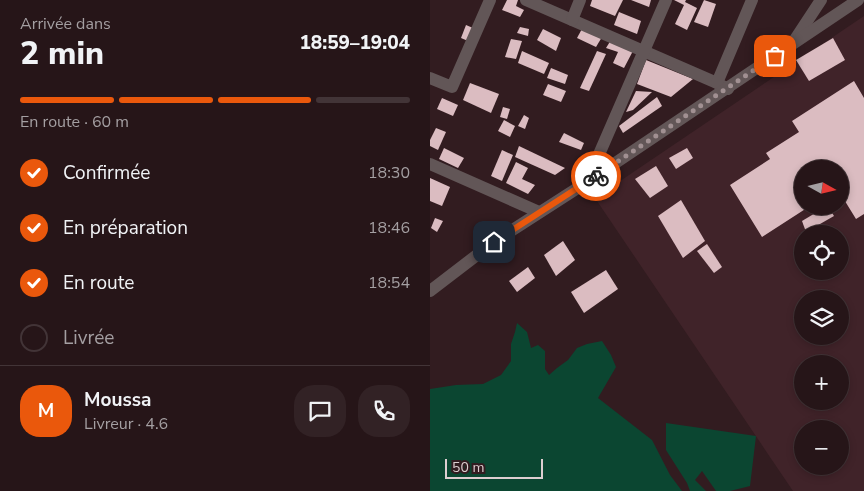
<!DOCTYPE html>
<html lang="fr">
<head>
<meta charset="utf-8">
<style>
  body { margin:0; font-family:"Nunito Sans",sans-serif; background:#322225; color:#f1f3f6; height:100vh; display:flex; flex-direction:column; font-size:19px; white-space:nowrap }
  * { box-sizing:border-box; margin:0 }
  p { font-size:16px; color:#a49fa2 }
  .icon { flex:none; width:28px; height:28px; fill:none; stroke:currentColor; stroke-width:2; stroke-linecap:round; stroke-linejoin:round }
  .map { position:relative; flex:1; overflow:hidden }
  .sheet { display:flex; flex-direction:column; background:#261518; width:430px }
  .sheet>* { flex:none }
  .needle { width:32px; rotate:98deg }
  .tools { position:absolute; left:364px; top:160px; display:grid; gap:10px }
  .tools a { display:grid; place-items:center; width:55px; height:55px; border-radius:50%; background:#261518; box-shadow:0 2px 8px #0003,0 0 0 1px #423437; font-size:25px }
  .scale { position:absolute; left:15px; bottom:12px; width:98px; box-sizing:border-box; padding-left:5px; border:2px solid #ddced0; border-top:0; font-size:14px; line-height:18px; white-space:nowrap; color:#ddced0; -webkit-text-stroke:4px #321c20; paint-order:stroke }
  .pin { position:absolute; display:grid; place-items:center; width:42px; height:42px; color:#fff; margin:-21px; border-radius:10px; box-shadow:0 2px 8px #0006 }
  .courier { position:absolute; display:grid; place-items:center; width:50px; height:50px; margin:-25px; border:4px solid #ea580c; border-radius:50%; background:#fff; color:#222; box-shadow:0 1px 6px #0007 }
  .summary em { font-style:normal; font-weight:800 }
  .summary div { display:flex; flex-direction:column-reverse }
  .summary { display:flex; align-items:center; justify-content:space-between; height:85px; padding:0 20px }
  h1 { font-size:32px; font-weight:800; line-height:38px }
  .bar { display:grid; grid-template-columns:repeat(4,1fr); gap:8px 5px; align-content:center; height:60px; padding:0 20px }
  .bar i { height:6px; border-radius:4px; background:#423437 }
  .bar .on { background:#ea580c }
  .bar p { grid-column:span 4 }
  .line { display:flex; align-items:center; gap:12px; padding:0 20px; border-top:1px solid #423437 }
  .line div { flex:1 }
  .round { display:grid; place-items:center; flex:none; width:52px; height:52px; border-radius:20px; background:#322225 }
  ol { padding:0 20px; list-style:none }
  li { display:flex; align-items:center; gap:15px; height:55px }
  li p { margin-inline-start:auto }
  li .icon { padding:5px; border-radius:50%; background:#ea580c; color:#fff; stroke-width:4 }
  li:last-child { color:#a49fa2 }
  li i { width:28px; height:28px; border:2px solid #423437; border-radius:50% }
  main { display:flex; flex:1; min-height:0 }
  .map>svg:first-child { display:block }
</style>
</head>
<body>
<main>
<section class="sheet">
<div class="summary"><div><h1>2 min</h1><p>Arrivée dans</p></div><em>18:59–19:04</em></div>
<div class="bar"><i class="on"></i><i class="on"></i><i class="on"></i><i></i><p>En route · 60 m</p></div>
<ol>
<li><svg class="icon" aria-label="check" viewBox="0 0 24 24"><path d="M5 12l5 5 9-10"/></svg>Confirmée<p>18:30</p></li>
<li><svg class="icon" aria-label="check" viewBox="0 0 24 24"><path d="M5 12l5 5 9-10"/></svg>En préparation<p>18:46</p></li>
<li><svg class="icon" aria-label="check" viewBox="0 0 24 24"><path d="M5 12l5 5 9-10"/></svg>En route<p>18:54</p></li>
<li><i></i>Livrée</li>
</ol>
<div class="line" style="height:90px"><b class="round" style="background:#ea580c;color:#fff">M</b><div><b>Moussa</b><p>Livreur · 4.6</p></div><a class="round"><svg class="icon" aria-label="chat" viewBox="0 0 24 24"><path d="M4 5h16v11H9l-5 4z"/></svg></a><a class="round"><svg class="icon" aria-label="phone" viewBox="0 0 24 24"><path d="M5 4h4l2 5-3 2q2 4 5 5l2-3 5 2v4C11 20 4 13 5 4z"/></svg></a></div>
</section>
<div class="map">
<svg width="434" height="491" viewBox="0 0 434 491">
  <rect width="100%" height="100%" fill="#321c20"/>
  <path fill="#402329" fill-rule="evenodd" d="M 434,16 L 434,491 L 363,491 L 165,198 ZM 372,169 L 410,169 L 410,206 L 372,206 ZM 372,234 L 410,234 L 410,271 L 372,271 ZM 372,299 L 410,299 L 410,336 L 372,336 ZM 372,364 L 410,364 L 410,401 L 372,401 ZM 372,429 L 410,429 L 410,466 L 372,466 Z"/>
  <g fill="#0b4631">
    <path d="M 87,323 L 97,332 L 101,348 L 108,345 L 115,351 L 115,369 L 119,375 L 127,368 L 138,360 L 147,348 L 157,344 L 172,341 L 181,355 L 186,367 L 168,398 L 222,440 L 240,475 L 252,491 L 0,491 L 0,389 L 26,385 L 53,384 L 71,375 L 81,361 L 81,344 L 85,332 Z"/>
    <path d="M 236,423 L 326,436 L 320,486 L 300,491 L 286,491 L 272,471 L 265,480 L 276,491 L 260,491 L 257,483 L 236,450 Z"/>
  </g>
  <g fill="#dbbcc1">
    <path d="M 77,0 L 88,0 L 86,6 L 94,10 L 90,17 L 72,10 Z"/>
    <path d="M 162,0 L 193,0 L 185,16 L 160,6 Z"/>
    <path d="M 201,0 L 221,0 L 219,7 Z"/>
    <path d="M 244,0 L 256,0 L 255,2 L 267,8 L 257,30 L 245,24 L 254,5 Z"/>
    <path d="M 274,0 L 286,4 L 278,27 L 264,22 Z"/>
    <path d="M 189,12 L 211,21 L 207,34 L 184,25 Z"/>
    <path d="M 36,25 L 43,28 L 38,41 L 31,38 Z"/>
    <path d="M 90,27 L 99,29 L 98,36 L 87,33 Z"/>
    <path d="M 153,27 L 172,37 L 166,47 L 147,38 Z"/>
    <path d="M 113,29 L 131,38 L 126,51 L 107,40 Z"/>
    <path d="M 403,38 L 415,60 L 379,81 L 366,60 Z"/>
    <path d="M 81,39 L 92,41 L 86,59 L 75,57 Z"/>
    <path d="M 181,40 L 204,49 L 194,68 L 183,63 L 188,52 L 176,48 Z"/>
    <path d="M 92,51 L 119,63 L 114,74 L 88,63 Z"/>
    <path d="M 167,51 L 176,54 L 159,91 L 150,88 Z"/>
    <path d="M 216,60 L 263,79 L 241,97 L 207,84 Z"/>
    <path d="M 121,68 L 138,75 L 135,84 L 117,78 Z"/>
    <path d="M 424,81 L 434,98 L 434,214 L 426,219 L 410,193 L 410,169 L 372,169 L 372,206 L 380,206 L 332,237 L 300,185 L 340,159 L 336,153 L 369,132 L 362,121 Z"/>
    <path d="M 40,83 L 69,94 L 61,113 L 33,100 Z"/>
    <path d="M 118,84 L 136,91 L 131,102 L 113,95 Z"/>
    <path d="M 206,91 L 222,92 L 203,110 L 196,112 Z"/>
    <path d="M 227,97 L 232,106 L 193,133 L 189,126 Z"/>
    <path d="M 12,98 L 28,105 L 23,116 L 7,109 Z"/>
    <path d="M 73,107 L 80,109 L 77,119 L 70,117 Z"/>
    <path d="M 94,115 L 99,118 L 95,129 L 88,126 Z"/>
    <path d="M 74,120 L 85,126 L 80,137 L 68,131 Z"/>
    <path d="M 6,128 L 16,132 L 8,150 L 0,146 L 0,140 Z"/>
    <path d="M 134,133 L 154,143 L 151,150 L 129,142 Z"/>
    <path d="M 89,146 L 135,168 L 125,175 L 85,157 Z"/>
    <path d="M 14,148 L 34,158 L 28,168 L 9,159 Z"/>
    <path d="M 257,148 L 263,158 L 246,169 L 239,158 Z"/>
    <path d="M 72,150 L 83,155 L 72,181 L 61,176 Z"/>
    <path d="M 86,162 L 98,168 L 92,179 L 105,185 L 98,194 L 76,183 Z"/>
    <path d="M 226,166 L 238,186 L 220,198 L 205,179 Z"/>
    <path d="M 0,178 L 20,187 L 12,206 L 0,201 Z"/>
    <path d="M 251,200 L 275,241 L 253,258 L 228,216 Z"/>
    <path d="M 397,206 L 398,206 L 404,216 L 376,232 L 372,221 Z"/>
    <path d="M 5,218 L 13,221 L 7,232 L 1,228 Z"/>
    <path d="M 133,241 L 145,260 L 126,276 L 114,255 Z"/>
    <path d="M 277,244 L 292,267 L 284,273 L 267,251 Z"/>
    <path d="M 98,267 L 105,278 L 87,292 L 79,281 Z"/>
    <path d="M 176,270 L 188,289 L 154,313 L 141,292 Z"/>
  </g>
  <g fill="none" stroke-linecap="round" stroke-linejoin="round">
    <g stroke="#625657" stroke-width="12">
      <path d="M 96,0 L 287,83 L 298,89"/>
      <path d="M 142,20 L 150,0"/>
      <path d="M 362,44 L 391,0"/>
      <path d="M 0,78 L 22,87 L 60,0"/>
      <path d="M 287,83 L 322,0"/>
      <path d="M 0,164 L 109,212"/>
      <path d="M 157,182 L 236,0"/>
    </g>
    <path stroke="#625657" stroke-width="12" d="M 0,291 L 64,242 L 157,182 L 428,0"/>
  </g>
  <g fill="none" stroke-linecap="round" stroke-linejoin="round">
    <path stroke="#a19092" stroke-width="5" stroke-dasharray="0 9" d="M 166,176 L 345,56"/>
    <path stroke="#ea580c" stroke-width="6" d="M 64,242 L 166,176"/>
  </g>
</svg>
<div class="tools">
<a><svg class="needle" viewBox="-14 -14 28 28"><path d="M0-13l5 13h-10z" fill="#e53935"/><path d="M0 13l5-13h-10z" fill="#a49fa2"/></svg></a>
<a><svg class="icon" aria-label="locate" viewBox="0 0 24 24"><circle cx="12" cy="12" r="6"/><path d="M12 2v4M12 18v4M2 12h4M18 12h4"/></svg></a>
<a><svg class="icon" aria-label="layers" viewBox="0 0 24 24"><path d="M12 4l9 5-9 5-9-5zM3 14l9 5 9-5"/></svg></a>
<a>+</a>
<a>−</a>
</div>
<div class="scale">50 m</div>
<div class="pin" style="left:345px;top:56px;background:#ea580c"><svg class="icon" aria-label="bag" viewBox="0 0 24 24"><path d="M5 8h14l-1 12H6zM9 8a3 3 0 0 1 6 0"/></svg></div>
<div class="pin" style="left:64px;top:242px;background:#1f2937"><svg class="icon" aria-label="home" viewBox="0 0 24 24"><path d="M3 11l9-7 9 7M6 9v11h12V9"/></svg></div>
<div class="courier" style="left:166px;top:176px"><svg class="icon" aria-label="bike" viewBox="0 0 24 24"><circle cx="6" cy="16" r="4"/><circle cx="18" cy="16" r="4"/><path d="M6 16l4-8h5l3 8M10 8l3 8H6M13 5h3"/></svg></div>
</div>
</main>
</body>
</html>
